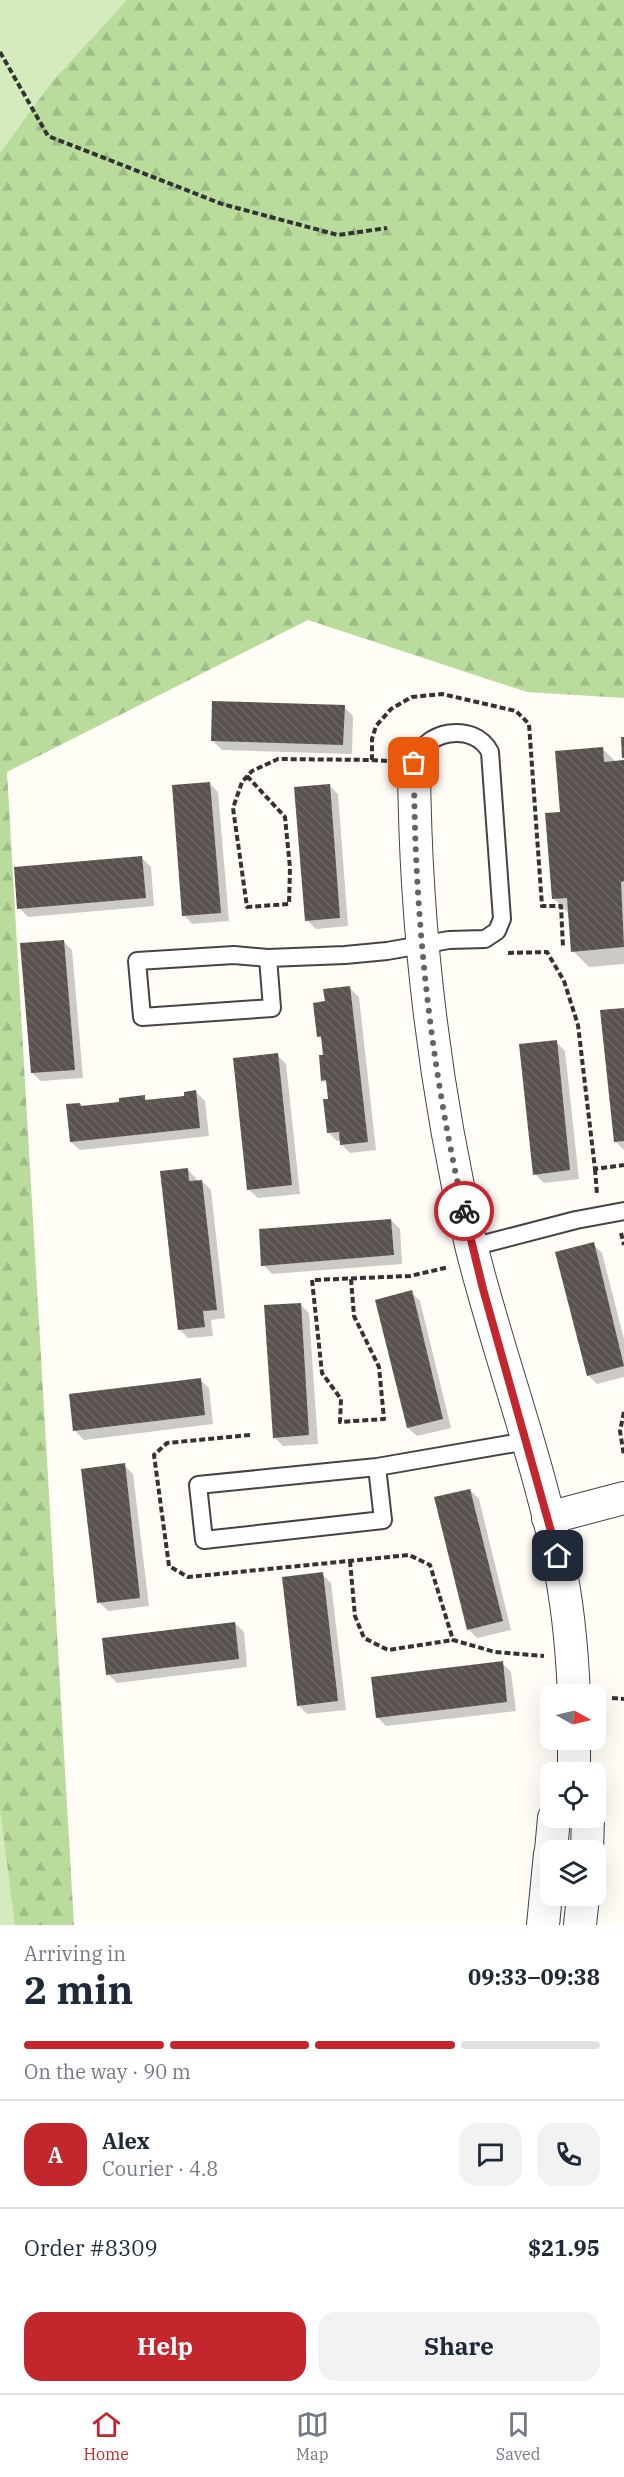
<!DOCTYPE html>
<html lang="en">
<head>
<meta charset="utf-8">
<style>
  body { margin:0; font-family:"IBM Plex Serif",serif; background:#f2f2f3; color:#1f2937; height:100vh; display:flex; flex-direction:column; font-size:22px; white-space:nowrap }
  * { box-sizing:border-box; margin:0 }
  p { font-size:20px; color:#747a83 }
  .icon { flex:none; width:33px; height:33px; fill:none; stroke:currentColor; stroke-width:2; stroke-linecap:round; stroke-linejoin:round }
  .map { position:relative; height:1925px; overflow:hidden }
  .sheet { display:flex; flex-direction:column; background:#fff; flex:1 }
  .sheet>* { flex:none }
  .needle { width:39px; rotate:98deg }
  .controls { position:absolute; left:540px; top:1684px; display:grid; gap:12px }
  .controls a { display:grid; place-items:center; width:66px; height:66px; border-radius:12px; background:#fff; box-shadow:0 6px 24px #0002; font-size:30px }
  .pin { position:absolute; display:grid; place-items:center; width:51px; height:51px; color:#fff; margin:-26px; border-radius:12px; box-shadow:0 3px 9px #0006 }
  .courier { position:absolute; display:grid; place-items:center; width:60px; height:60px; margin:-30px; border:4px solid #c4262e; border-radius:50%; background:#fff; color:#222; box-shadow:0 2px 8px #0007 }
  .headline em { font-style:normal; font-weight:800 }
  .headline div { display:flex; flex-direction:column-reverse }
  .headline { display:flex; align-items:center; justify-content:space-between; height:102px; padding:0 24px }
  h1 { font-size:39px; font-weight:800; line-height:45px }
  .bar { display:grid; grid-template-columns:repeat(4,1fr); gap:9px 6px; align-content:center; height:72px; padding:0 24px }
  .bar i { height:8px; border-radius:4px; background:#e0e1e3 }
  .bar .selected { background:#c4262e }
  .bar p { grid-column:span 4 }
  .line { display:flex; align-items:center; gap:15px; padding:0 24px; border-top:2px solid #e0e1e3 }
  .line div { flex:1 }
  .round { display:grid; place-items:center; flex:none; width:63px; height:63px; border-radius:18px; background:#f2f2f3 }
  .button { display:flex; gap:12px; margin-top:auto; padding:12px 24px }
  .button a { flex:1; height:69px; border-radius:18px; background:#c4262e; color:#fff; font-size:24px; font-weight:800; line-height:69px; text-align:center }
  .button a+a { background:#f2f2f3; color:#1f2937 }
  .tabs { display:flex; justify-content:space-around; align-items:center; height:84px; border-top:2px solid #e0e1e3; background:#fff; font-size:16px; color:#747a83 }
  .tabs a { display:grid; justify-items:center; gap:3px }
  .tabs .selected { color:#c4262e }
  .map>svg:first-child { display:block }
</style>
</head>
<body>
<div class="map">
<svg width="624" height="1925" viewBox="0 0 624 1925">
  <defs>
    <pattern id="forest-firs" width="22" height="20" patternUnits="userSpaceOnUse" patternTransform="scale(1.5)"><rect width="22" height="20" fill="#b9dc9c"/><path d="M5 1l3.5 6h-7zM16 11l3.5 6h-7z" fill="#9ebc85"/></pattern>
    <pattern id="building-back-hatch" width="6" height="6" patternUnits="userSpaceOnUse" patternTransform="scale(1.5)"><rect width="6" height="6" fill="#5a524d"/><path d="M-1 5l2 2M0 0l6 6M5-1l2 2" fill="none" stroke="#6d6662"/></pattern>
  </defs>
  <rect width="100%" height="100%" fill="#fffdf5"/>
  <path fill="url(#forest-firs)" d="M 0,0 L 624,0 L 624,698 L 527,692 L 308,620 L 7,772 L 74,1925 L 0,1925 Z"/>
  <g fill="#d5ebbd">
    <path d="M 0,0 L 127,0 L 52,82 L 0,153 Z"/>
    <path d="M 0,1809 L 15,1925 L 0,1925 Z"/>
  </g>
  <g fill="#0003">
    <path d="M 344,707 L 353,716 L 352,754 L 222,750 L 213,741 Z"/>
    <path d="M 602,748 L 616,762 L 624,761 L 624,964 L 589,967 L 573,951 L 570,915 L 553,898 L 561,813 Z"/>
    <path d="M 209,783 L 218,792 L 229,921 L 192,924 L 184,915 Z"/>
    <path d="M 329,785 L 338,794 L 348,926 L 316,929 L 307,920 Z"/>
    <path d="M 142,858 L 151,867 L 154,906 L 28,917 L 19,908 Z"/>
    <path d="M 63,941 L 72,950 L 83,1078 L 41,1081 L 32,1073 Z"/>
    <path d="M 350,988 L 359,997 L 376,1150 L 350,1153 L 341,1144 L 341,1141 L 337,1141 L 328,1132 L 329,1100 L 328,1085 L 323,1080 L 325,1056 L 323,1041 L 318,1036 L 326,1003 Z"/>
    <path d="M 624,1009 L 624,1150 L 615,1141 Z"/>
    <path d="M 556,1042 L 565,1051 L 579,1179 L 544,1183 L 535,1174 Z"/>
    <path d="M 277,1055 L 286,1064 L 300,1194 L 258,1198 L 249,1190 Z"/>
    <path d="M 196,1092 L 205,1101 L 209,1136 L 80,1150 L 71,1142 L 80,1104 L 83,1108 L 121,1104 L 144,1097 L 148,1101 L 186,1097 Z"/>
    <path d="M 187,1169 L 196,1178 L 197,1182 L 202,1181 L 211,1190 L 225,1318 L 211,1320 L 213,1336 L 188,1338 L 179,1329 Z"/>
    <path d="M 391,1220 L 400,1229 L 402,1264 L 272,1274 L 263,1265 Z"/>
    <path d="M 593,1244 L 602,1253 L 624,1339 L 624,1377 L 597,1384 L 588,1375 Z"/>
    <path d="M 411,1292 L 420,1301 L 451,1428 L 417,1436 L 408,1428 Z"/>
    <path d="M 300,1304 L 309,1313 L 318,1444 L 283,1446 L 274,1437 Z"/>
    <path d="M 200,1380 L 209,1388 L 213,1424 L 84,1440 L 75,1431 Z"/>
    <path d="M 124,1465 L 133,1474 L 149,1606 L 108,1611 L 99,1602 Z"/>
    <path d="M 470,1490 L 479,1499 L 511,1630 L 477,1638 L 468,1629 Z"/>
    <path d="M 322,1574 L 331,1583 L 346,1710 L 307,1714 L 298,1705 Z"/>
    <path d="M 235,1623 L 244,1632 L 247,1667 L 117,1683 L 108,1674 Z"/>
    <path d="M 502,1663 L 511,1672 L 516,1711 L 386,1726 L 377,1717 Z"/>
  </g>
  <g fill="url(#building-back-hatch)">
    <path d="M 212,701 L 345,705 L 343,745 L 211,741 Z"/>
    <path d="M 621,737 L 624,737 L 624,758 L 622,758 Z"/>
    <path d="M 603,747 L 604,762 L 624,760 L 624,881 L 621,882 L 624,947 L 571,952 L 567,898 L 552,899 L 545,813 L 560,812 L 555,751 Z"/>
    <path d="M 210,782 L 221,913 L 182,916 L 172,785 Z"/>
    <path d="M 330,784 L 340,918 L 305,921 L 294,787 Z"/>
    <path d="M 142,856 L 146,898 L 17,909 L 14,867 Z"/>
    <path d="M 64,940 L 75,1070 L 31,1073 L 20,943 Z"/>
    <path d="M 350,986 L 368,1142 L 340,1145 L 339,1132 L 327,1133 L 323,1099 L 328,1099 L 326,1080 L 321,1081 L 319,1055 L 323,1055 L 321,1036 L 317,1037 L 313,1003 L 325,1001 L 323,989 Z"/>
    <path d="M 624,1008 L 624,1141 L 614,1142 L 600,1010 Z"/>
    <path d="M 557,1040 L 570,1170 L 533,1175 L 519,1044 Z"/>
    <path d="M 278,1053 L 292,1185 L 247,1190 L 233,1058 Z"/>
    <path d="M 196,1090 L 200,1128 L 70,1142 L 66,1104 L 80,1103 L 81,1106 L 119,1102 L 119,1098 L 145,1095 L 145,1100 L 184,1096 L 184,1092 Z"/>
    <path d="M 188,1168 L 189,1181 L 202,1180 L 217,1310 L 203,1311 L 205,1327 L 178,1330 L 160,1171 Z"/>
    <path d="M 391,1219 L 394,1255 L 261,1266 L 259,1229 Z"/>
    <path d="M 594,1242 L 624,1366 L 587,1376 L 555,1252 Z"/>
    <path d="M 412,1290 L 443,1419 L 407,1428 L 375,1300 Z"/>
    <path d="M 301,1303 L 309,1435 L 273,1438 L 264,1305 Z"/>
    <path d="M 201,1378 L 205,1415 L 73,1431 L 69,1394 Z"/>
    <path d="M 125,1463 L 140,1598 L 97,1603 L 81,1469 Z"/>
    <path d="M 470,1489 L 503,1621 L 467,1630 L 434,1497 Z"/>
    <path d="M 323,1572 L 338,1701 L 297,1706 L 282,1577 Z"/>
    <path d="M 235,1622 L 239,1659 L 106,1675 L 102,1638 Z"/>
    <path d="M 503,1661 L 507,1702 L 376,1718 L 371,1677 Z"/>
  </g>
  <g fill="none" stroke-linecap="round" stroke-linejoin="round">
    <g stroke="#444" stroke-width="20">
      <g id="service">
        <path d="M 268,958 L 272,1008 L 142,1017 L 137,961 L 234,955 L 268,958 L 345,955 L 387,951 L 449,940 L 485,939 L 497,931 L 502,919 L 490,752 C 474,721 423,730 414,763"/>
        <path d="M 472,1247 L 576,1220 L 624,1211"/>
        <path d="M 377,1467 L 383,1520 L 204,1540 L 198,1485 L 377,1467 L 527,1441"/>
      </g>
    </g>
    <g stroke="#444" stroke-width="34">
      <g id="minor">
        <path d="M 414,763 C 415,925 434,1088 471,1245 C 497,1350 536,1452 558,1558 C 568,1603 572,1649 574,1695"/>
        <path d="M 548,1518 L 624,1498"/>
        <path d="M 574,1773 L 574,1740"/>
        <path d="M 551,1851 L 554,1818"/>
        <path d="M 587,1851 L 588,1818"/>
        <path d="M 543,1925 L 550,1854"/>
        <path d="M 580,1925 L 583,1896"/>
      </g>
    </g>
    <g stroke="#333" stroke-width="4" stroke-dasharray="6 3" stroke-linecap="butt">
      <path d="M 0,52 L 48,136 L 222,204 L 338,235 L 387,228"/>
      <path d="M 372,760 L 387,761"/>
      <path d="M 247,776 L 285,817 L 290,868 L 289,904 L 247,907 L 233,808 L 242,782 L 252,771 L 278,759 L 372,760 L 372,739 L 376,726 L 391,709 L 412,697 L 442,694 L 516,711 L 529,724 L 542,906 L 561,906 L 563,947"/>
      <path d="M 508,953 L 547,952 L 564,981 L 578,1025 L 595,1169 L 624,1165"/>
      <path d="M 595,1169 L 597,1194"/>
      <path d="M 621,1233 L 624,1245"/>
      <path d="M 351,1279 L 354,1316 L 379,1367 L 384,1419 L 340,1422 L 341,1399 L 322,1373 L 312,1280 L 410,1276 L 449,1267"/>
      <path d="M 624,1412 L 620,1431 L 624,1456"/>
      <path d="M 250,1435 L 167,1443 L 154,1455 L 169,1566 L 188,1577 L 409,1555 L 430,1565 L 453,1640 L 495,1652 L 544,1656"/>
      <path d="M 350,1561 L 355,1616 L 364,1638 L 388,1650 L 453,1640"/>
      <path d="M 612,1698 L 624,1699"/>
    </g>
    <use href="#service" stroke="#fff" stroke-width="16"/>
    <use href="#minor" stroke="#fff" stroke-width="32"/>
  </g>
  <g fill="none" stroke-linecap="round" stroke-linejoin="round">
    <path stroke="#646461" stroke-width="6" stroke-dasharray="0 10.8" d="M 414,763 C 414,913 430,1065 464,1211"/>
    <path stroke="#c4262e" stroke-width="8" d="M 464,1211 L 483,1289 L 558,1556"/>
  </g>
</svg>
<div class="controls">
<a><svg class="needle" viewBox="-14 -14 28 28"><path d="M0-13l5 13h-10z" fill="#e53935"/><path d="M0 13l5-13h-10z" fill="#747a83"/></svg></a>
<a><svg class="icon" aria-label="locate" viewBox="0 0 24 24"><circle cx="12" cy="12" r="6"/><path d="M12 2v4M12 18v4M2 12h4M18 12h4"/></svg></a>
<a><svg class="icon" aria-label="layers" viewBox="0 0 24 24"><path d="M12 4l9 5-9 5-9-5zM3 14l9 5 9-5"/></svg></a>
</div>
<div class="pin" style="left:414px;top:763px;background:#ea580c"><svg class="icon" aria-label="bag" viewBox="0 0 24 24"><path d="M5 8h14l-1 12H6zM9 8a3 3 0 0 1 6 0"/></svg></div>
<div class="pin" style="left:558px;top:1556px;background:#1f2937"><svg class="icon" aria-label="home" viewBox="0 0 24 24"><path d="M3 11l9-7 9 7M6 9v11h12V9"/></svg></div>
<div class="courier" style="left:464px;top:1211px"><svg class="icon" aria-label="bike" viewBox="0 0 24 24"><circle cx="6" cy="16" r="4"/><circle cx="18" cy="16" r="4"/><path d="M6 16l4-8h5l3 8M10 8l3 8H6M13 5h3"/></svg></div>
</div>
<section class="sheet">
<div class="headline"><div><h1>2 min</h1><p>Arriving in</p></div><em>09:33–09:38</em></div>
<div class="bar"><i class="selected"></i><i class="selected"></i><i class="selected"></i><i></i><p>On the way · 90 m</p></div>
<div class="line" style="height:108px"><b class="round" style="background:#c4262e;color:#fff">A</b><div><b>Alex</b><p>Courier · 4.8</p></div><a class="round"><svg class="icon" aria-label="chat" viewBox="0 0 24 24"><path d="M4 5h16v11H9l-5 4z"/></svg></a><a class="round"><svg class="icon" aria-label="phone" viewBox="0 0 24 24"><path d="M5 4h4l2 5-3 2q2 4 5 5l2-3 5 2v4C11 20 4 13 5 4z"/></svg></a></div>
<div class="line" style="height:78px"><div>Order #8309</div><b>$21.95</b></div>
<div class="button"><a>Help</a><a>Share</a></div>
</section>
<nav class="tabs">
<a class="selected"><svg class="icon" aria-label="home" viewBox="0 0 24 24"><path d="M3 11l9-7 9 7M6 9v11h12V9"/></svg>Home</a>
<a><svg class="icon" aria-label="map" viewBox="0 0 24 24"><path d="M3 6l6-2 6 2 6-2v14l-6 2-6-2-6 2zM9 4v14M15 6v14"/></svg>Map</a>
<a><svg class="icon" aria-label="saved" viewBox="0 0 24 24"><path d="M7 4h10v16l-5-4-5 4z"/></svg>Saved</a>
</nav>
</body>
</html>
